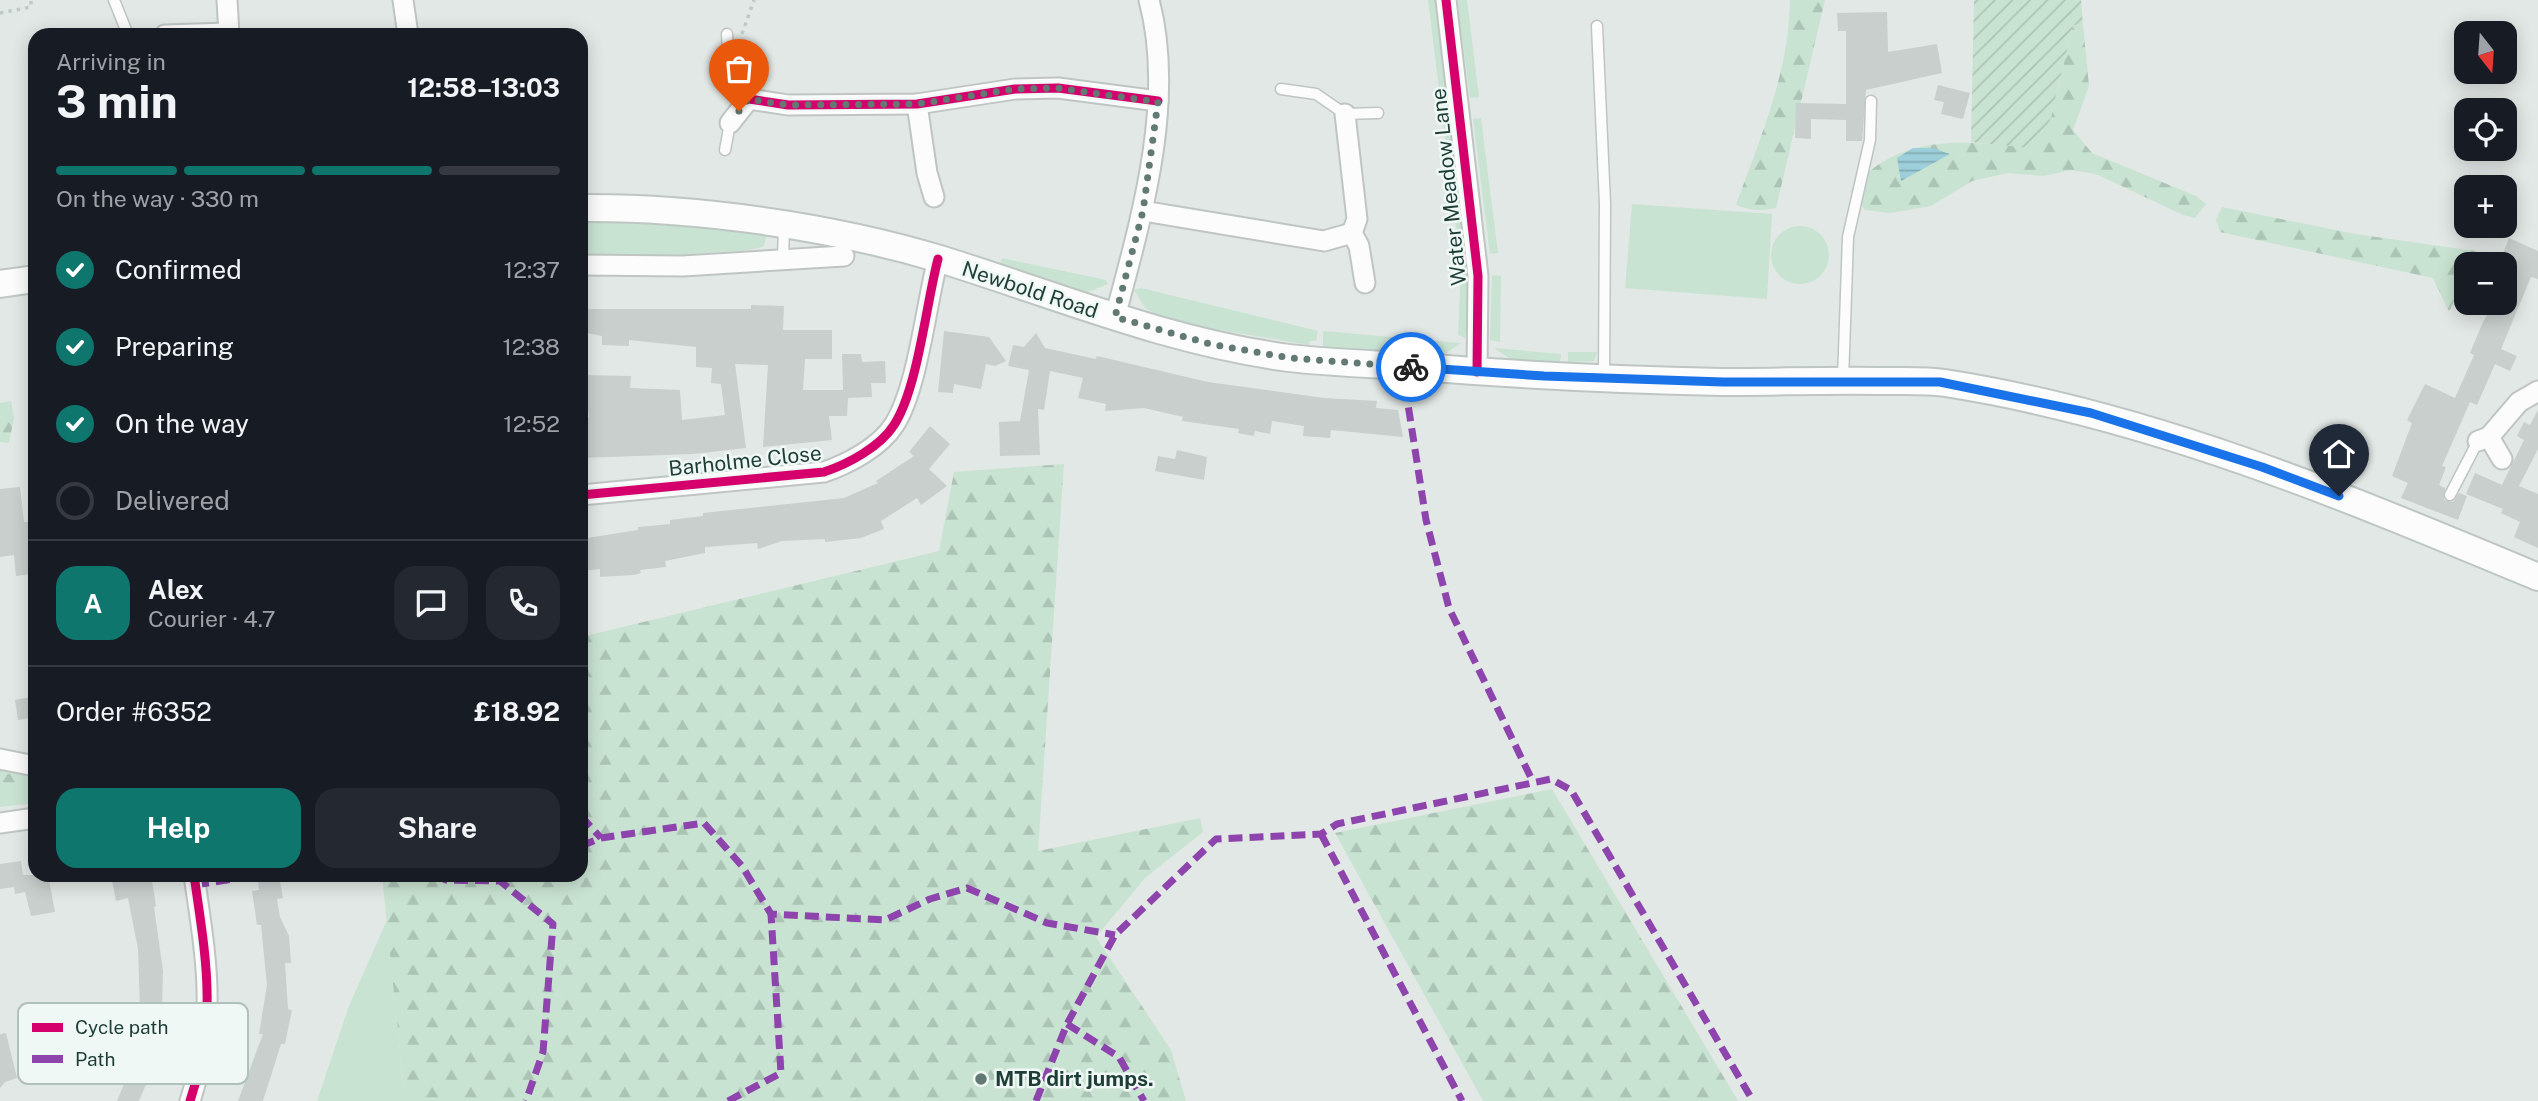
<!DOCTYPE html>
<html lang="en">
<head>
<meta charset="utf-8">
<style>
  body { margin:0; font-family:"Public Sans",sans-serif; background:#242831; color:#f1f3f6; height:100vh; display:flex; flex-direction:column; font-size:26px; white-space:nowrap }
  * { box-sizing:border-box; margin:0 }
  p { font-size:23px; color:#9ea1a6 }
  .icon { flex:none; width:38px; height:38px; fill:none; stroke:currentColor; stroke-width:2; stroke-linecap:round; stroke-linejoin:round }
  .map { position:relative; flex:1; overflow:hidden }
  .side { position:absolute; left:28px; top:28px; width:560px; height:854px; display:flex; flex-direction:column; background:#171b24; border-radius:21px; box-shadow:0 4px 18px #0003 }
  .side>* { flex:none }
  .needle { width:46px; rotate:163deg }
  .controls { position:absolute; left:2454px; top:21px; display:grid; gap:14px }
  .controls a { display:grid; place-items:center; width:63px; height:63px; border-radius:14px; background:#171b24; box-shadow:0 4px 18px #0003; font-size:35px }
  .pin { position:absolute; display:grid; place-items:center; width:60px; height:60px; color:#fff; margin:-72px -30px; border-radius:50% 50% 50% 0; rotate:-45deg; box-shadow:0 0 7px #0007 }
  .pin .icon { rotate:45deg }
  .courier { position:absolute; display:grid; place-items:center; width:70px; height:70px; margin:-35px; border:5px solid #1a73e8; border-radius:50%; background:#fff; color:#222; box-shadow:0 2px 9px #0007 }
  .head em { font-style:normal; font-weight:700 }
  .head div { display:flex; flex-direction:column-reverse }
  .head { display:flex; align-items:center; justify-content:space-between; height:119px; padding:0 28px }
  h1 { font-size:46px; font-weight:700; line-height:52px }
  .bar { display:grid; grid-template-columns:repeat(4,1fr); gap:10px 7px; align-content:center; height:84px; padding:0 28px }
  .bar i { height:9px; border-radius:5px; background:#363941 }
  .bar .selected { background:#0f766e }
  .bar p { grid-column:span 4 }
  .line { display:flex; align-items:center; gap:18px; padding:0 28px; border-top:2px solid #363941 }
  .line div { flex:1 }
  .round { display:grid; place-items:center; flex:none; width:74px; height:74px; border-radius:21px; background:#242831 }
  ol { padding:0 28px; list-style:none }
  li { display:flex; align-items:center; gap:21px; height:77px }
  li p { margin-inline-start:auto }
  li .icon { padding:7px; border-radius:50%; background:#0f766e; color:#fff; stroke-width:4 }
  li:last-child { color:#9ea1a6 }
  li i { width:38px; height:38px; border:4px solid #363941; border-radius:50% }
  .button { display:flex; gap:14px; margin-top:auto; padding:14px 28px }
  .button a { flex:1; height:80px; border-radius:21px; background:#0f766e; color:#fff; font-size:28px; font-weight:700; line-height:80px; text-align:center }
  .button a+a { background:#242831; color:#f1f3f6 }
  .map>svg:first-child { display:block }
</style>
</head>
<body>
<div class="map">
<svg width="2538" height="1101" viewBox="0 0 2538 1101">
  <defs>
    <pattern id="forest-firs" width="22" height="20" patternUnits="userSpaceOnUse" patternTransform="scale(1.75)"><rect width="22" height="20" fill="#c9e3d2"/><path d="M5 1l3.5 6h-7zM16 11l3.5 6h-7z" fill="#acc4b5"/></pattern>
    <pattern id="garden-furrows" width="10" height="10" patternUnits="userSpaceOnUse" patternTransform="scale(1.75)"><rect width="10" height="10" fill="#c9e3d2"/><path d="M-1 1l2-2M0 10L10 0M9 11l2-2" fill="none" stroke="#acc4b5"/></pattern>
    <pattern id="water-rules" width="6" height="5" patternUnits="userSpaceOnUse" patternTransform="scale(1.75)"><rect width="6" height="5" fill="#9dcfdb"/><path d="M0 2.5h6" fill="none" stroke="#7fa9b2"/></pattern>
  </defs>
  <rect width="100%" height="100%" fill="#e2e8e5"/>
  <g fill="#c9e3d2">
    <path d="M 1428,0 L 1437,0 L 1469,254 L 1469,312 L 1465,338 L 1458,335 L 1461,267 Z"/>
    <path d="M 1457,0 L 1467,0 L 1479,97 L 1470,98 Z"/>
    <path d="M 1481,118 L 1498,253 L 1490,254 L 1473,119 Z"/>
    <path d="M 1632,204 L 1772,214 L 1767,299 L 1625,288 Z"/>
    <path d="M 581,220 L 687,222 L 767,234 L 764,246 C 749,252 731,251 716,252 C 670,257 627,259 581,254 Z"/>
    <circle cx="1800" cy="255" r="29"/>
    <path d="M 1002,258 L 1106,280 L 1108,284 L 1086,293 L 1000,264 Z"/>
    <path d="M 1492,275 L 1501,276 L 1500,342 L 1490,340 Z"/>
    <path d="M 1141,288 L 1318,331 L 1316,341 L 1310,341 L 1309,345 L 1215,329 L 1158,316 L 1145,308 L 1134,290 Z"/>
    <path d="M 1323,331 L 1461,343 L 1443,355 L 1323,347 Z"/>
    <path d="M 1494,348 L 1561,354 L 1560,362 L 1510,359 Z"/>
    <path d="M 1568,352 L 1597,352 L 1594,361 L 1568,362 Z"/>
    <path d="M 0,767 L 30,773 L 35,777 L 35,803 L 0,807 Z"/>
    <path d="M 387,920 L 405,1101 L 317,1101 L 349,1006 Z"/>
  </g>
  <g fill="url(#forest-firs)">
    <path d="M 1790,0 L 1825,0 L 1776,208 C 1762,211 1750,211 1736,205 C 1760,138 1789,73 1790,0 Z"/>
    <path d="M 2083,24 L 2089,86 L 2073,130 L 2092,153 L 2196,196 L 2206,204 L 2195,218 L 2183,215 L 2096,174 L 2070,170 L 2044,176 L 2008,173 L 1972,181 L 1931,206 L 1890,213 L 1865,210 L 1850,191 C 1898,132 1962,141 2030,147 L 2050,121 L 2073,25 Z"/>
    <path d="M 2222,207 L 2355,234 L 2476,251 L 2470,264 L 2466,264 L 2466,273 L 2449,312 L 2433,278 L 2220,232 L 2216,220 Z"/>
    <path d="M 11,401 L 14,418 L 9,443 L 0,442 L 0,403 Z"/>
    <path d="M 1064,464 L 1038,851 L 1200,818 L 1203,832 L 1145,878 L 1096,937 L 1171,1050 L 1186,1101 L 405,1101 L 382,875 L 581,875 L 581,637 L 939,551 L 954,472 Z"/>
    <path d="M 0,772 L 19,776 L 21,791 L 14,802 L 0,804 Z"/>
    <path d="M 1552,789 L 1738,1101 L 1483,1101 L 1335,833 Z"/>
  </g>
  <path fill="url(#garden-furrows)" d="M 1974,0 L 2081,0 L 2083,24 L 2073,25 L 2050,121 L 2030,148 L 1971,142 Z"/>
  <path fill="url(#water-rules)" d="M 1913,148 L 1932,148 L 1950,154 L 1901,181 L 1897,158 Z"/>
  <g fill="#c8cfcd">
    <path d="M 1887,12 L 1888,52 L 1937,44 L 1942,73 L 1866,90 L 1862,141 L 1846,141 L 1846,120 L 1811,119 L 1811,139 L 1795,138 L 1796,103 L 1846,104 L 1846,31 L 1838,31 L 1837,13 Z"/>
    <path d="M 1938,85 L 1970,93 L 1963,119 L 1941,114 L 1944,102 L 1934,100 Z"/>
    <path d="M 2509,238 L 2538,251 L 2538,279 L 2531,277 L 2501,349 L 2517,356 L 2510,371 L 2495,364 L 2477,405 L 2470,402 L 2442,466 L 2446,467 L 2439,485 L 2445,488 L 2444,500 L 2453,502 L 2459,493 L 2467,496 L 2458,520 L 2401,498 L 2408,483 L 2392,476 L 2412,423 L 2407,420 L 2425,384 L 2455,398 L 2474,355 L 2470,353 L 2483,322 L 2494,303 L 2504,303 L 2504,264 L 2499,264 Z"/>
    <path d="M 751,305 L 784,306 L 783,330 L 832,330 L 832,359 L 805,359 L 803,390 L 843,390 L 842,354 L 861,354 L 862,362 L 885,361 L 886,383 L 871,383 L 872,397 L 848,398 L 847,416 L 829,416 L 832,440 L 763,447 L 768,365 L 735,364 L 746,448 L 693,454 L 581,458 L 581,418 L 589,417 L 584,375 L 631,376 L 630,388 L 680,390 L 682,420 L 725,415 L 721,384 L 711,383 L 712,368 L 696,367 L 696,347 L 629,340 L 629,346 L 602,345 L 602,336 L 581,332 L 581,309 L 751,309 Z"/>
    <path d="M 944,331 L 989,337 L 1006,361 L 995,366 L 986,364 L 981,389 L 954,384 L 953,393 L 938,392 Z"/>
    <path d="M 1036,333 L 1045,348 L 1096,359 L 1097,356 L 1208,382 L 1324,398 L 1377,401 L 1376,408 L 1398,410 L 1403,437 L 1331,430 L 1330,438 L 1303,436 L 1304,426 L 1272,421 L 1270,434 L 1255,431 L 1254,436 L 1238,433 L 1239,429 L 1182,421 L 1183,417 L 1144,408 L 1105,411 L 1106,404 L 1078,398 L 1083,378 L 1050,371 L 1044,410 L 1038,409 L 1040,455 L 1000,456 L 999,422 L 1020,421 L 1029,370 L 1008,366 L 1013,345 L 1024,347 Z"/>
    <path d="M 2538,410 L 2538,449 L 2519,486 L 2538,494 L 2538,548 L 2514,537 L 2520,522 L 2501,513 L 2503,509 L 2466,494 L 2475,473 L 2502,485 L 2524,440 L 2517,436 L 2524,422 L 2530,425 Z"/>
    <path d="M 930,426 L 950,444 L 929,469 L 947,486 L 921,505 L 917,498 L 881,521 L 884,529 L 861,538 L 825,542 L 825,539 L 782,541 L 758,549 L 757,543 L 705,547 L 705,553 L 665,561 L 666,567 L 640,570 L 641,573 L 634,575 L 600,577 L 600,569 L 581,571 L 581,539 L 638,530 L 638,527 L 670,524 L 670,520 L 703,516 L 703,513 L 844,498 L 878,483 L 876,481 L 914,456 L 909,452 Z"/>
    <path d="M 1177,450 L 1207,457 L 1204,480 L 1155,471 L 1158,456 L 1175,459 Z"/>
    <path d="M 20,487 L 24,522 L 28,522 L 31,574 L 16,576 L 14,555 L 0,557 L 0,489 Z"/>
    <path d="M 35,696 L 35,717 L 18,720 L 15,700 Z"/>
    <path d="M 21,861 L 23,875 L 48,875 L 55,912 L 31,916 L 25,892 L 15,894 L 14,887 L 0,889 L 0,864 Z"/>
    <path d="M 111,875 L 151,875 L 156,906 L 154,907 L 163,971 L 161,1049 L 139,1101 L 117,1101 L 137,1053 L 140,1010 L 138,949 L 128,898 L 116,901 Z"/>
    <path d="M 279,876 L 283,898 L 277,899 L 280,917 L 289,936 L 291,963 L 285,963 L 288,1009 L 292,1010 L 285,1044 L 281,1044 L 263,1101 L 238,1101 L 263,1034 L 259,1034 L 267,985 L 261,925 L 257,925 L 252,891 L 259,890 L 258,880 Z"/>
    <path d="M 6,1033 L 17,1078 L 5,1082 L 0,1088 L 0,1034 Z"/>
  </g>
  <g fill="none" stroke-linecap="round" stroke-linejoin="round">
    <g stroke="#bfc5c3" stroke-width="13">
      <g id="lane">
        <path d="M 114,0 L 128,35"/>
        <path d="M 1597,26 L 1605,204 L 1604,377"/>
        <path d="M 727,34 L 729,70"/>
        <path d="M 1281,89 L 1316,94 L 1345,114 L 1378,113"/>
        <path d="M 725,150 L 730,123"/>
        <path d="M 783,258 L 784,227"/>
        <path d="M 1843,380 L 1848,237 L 1870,140 L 1871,101"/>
        <path d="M 2450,495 L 2478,441"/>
      </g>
    </g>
    <g stroke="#bfc5c3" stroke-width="23">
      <g id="street">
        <path d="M 227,0 L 229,35"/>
        <path d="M 403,0 L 408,35"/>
        <path d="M 1446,0 L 1478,276 L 1477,372"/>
        <path d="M 165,35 L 228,33"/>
        <path d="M 729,70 L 735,88 L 749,99 L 788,105 L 917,104 L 1015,89 L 1058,88 L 1158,101"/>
        <path d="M 917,104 L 927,173 L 934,197"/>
        <path d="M 1345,114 L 1357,219 L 1352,233 L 1359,246 L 1365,283"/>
        <path d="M 730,123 L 749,99"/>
        <path d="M 1143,211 L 1324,241 L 1352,233"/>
        <path d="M 581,265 L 683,266 L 844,256"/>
        <path d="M 1115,317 C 1141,219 1176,101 1149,0"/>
        <path d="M 2489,437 L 2519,402 L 2538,391"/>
        <path d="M 2478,441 L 2489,437 L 2502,459"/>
        <path d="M 581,495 L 824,472 C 848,464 880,447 894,425 C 918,388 926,304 938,259"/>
        <path d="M 0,759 L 35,766"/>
        <path d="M 0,823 L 35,818"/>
        <path d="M 190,1101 C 218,1018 206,959 194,875"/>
      </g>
    </g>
    <g stroke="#bdc6c3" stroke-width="30">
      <g id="secondary">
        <path d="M 581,208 C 695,207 830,226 940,259 C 1056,295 1168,342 1289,358 C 1332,363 1377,364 1420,367 C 1521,375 1622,380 1722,382 C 1776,382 1830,380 1884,381 C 1904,381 1925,380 1945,383 C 2151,415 2346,497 2538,577"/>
        <path d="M 0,284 L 35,279"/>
      </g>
    </g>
    <g stroke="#bfc9c6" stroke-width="3.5" stroke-dasharray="3.5 5" stroke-linecap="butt">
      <path d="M 0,13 L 31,7 L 31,0"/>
      <path d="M 742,34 L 754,0"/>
    </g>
    <use href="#lane" stroke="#fbfcfb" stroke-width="10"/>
    <use href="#street" stroke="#fbfcfb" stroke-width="19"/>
    <use href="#secondary" stroke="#fbfcfb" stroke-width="26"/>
    <g stroke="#8e44ad" stroke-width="7" stroke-dasharray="14 7" stroke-linecap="butt">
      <path d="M 1402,366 L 1426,520 L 1449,608 L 1533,782"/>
      <path d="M 581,816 L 601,838"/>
      <path d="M 1321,834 L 1462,1101"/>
      <path d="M 581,846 L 601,838 L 704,823 L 742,866 L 771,914 L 885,920 L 930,899 L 967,888 L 1047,923 L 1115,935"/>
      <path d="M 434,875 L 446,880 L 500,881 L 553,924 L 543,1052 L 526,1101"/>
      <path d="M 195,885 L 258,875"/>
      <path d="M 1067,1024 L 1119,1057 L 1144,1101"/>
      <path d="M 728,1101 L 781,1073 L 771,914"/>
      <path d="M 1036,1101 L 1067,1024 L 1115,935 L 1216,839 L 1321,834 L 1337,824 L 1551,779 L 1571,790 L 1753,1101"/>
    </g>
    <g stroke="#eff8f4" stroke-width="13">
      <g id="cycleway">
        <path d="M 1446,0 L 1478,276 L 1477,372"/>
        <path d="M 729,70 L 735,88 L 749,99 L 788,105 L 917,104 L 1015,89 L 1058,88 L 1158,101"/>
        <path d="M 581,495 L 824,472 C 848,464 880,447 894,425 C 918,388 926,304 938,259"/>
        <path d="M 190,1101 C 218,1018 206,959 194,875"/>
      </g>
    </g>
    <use href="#cycleway" stroke="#d6006c" stroke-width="9"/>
  </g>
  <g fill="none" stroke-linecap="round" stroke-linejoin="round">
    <path stroke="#637973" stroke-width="7" stroke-dasharray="0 12.6" d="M 739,111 L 748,99 L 788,105 L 917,104 L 1015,89 L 1058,88 L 1158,102 L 1143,211 L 1115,317 L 1210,344 L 1290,358 L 1411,367"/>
    <path stroke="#1a73e8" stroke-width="9" d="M 1411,367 L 1544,376 L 1723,382 L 1940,382 L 2091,413 L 2262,467 L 2339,496"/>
  </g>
  <circle fill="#637973" stroke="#eff8f4" stroke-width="2.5" cx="981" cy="1079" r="7"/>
  <g text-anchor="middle" stroke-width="5" stroke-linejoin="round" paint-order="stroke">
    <g font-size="21" fill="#1e3d36" stroke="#eff8f4">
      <text transform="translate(1449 187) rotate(-96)" y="7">Water Meadow Lane</text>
      <text transform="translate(1030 290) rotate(18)" y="7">Newbold Road</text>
      <text transform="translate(745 461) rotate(-6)" y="7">Barholme Close</text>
    </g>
    <g font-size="21" font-weight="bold" fill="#1e3d36" stroke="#eff8f4" text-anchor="start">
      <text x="995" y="1086">MTB dirt jumps.</text>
    </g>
  </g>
  <rect x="18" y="1003" width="230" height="81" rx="10" fill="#eff8f4" stroke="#b0c0bb" stroke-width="2"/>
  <rect x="32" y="1023" width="31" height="9" fill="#d6006c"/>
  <rect x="32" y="1055" width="31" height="8" fill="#8e44ad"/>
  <g font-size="19" fill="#1e3d36">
    <text x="75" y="1034">Cycle path</text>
    <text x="75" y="1066">Path</text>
  </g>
</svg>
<div class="controls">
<a><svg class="needle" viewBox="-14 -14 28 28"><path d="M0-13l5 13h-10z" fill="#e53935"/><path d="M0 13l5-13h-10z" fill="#9ea1a6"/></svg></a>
<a><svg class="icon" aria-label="locate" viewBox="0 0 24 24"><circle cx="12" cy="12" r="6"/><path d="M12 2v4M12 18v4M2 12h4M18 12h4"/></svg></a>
<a>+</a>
<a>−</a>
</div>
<div class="pin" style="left:739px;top:111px;background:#ea580c"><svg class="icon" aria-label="bag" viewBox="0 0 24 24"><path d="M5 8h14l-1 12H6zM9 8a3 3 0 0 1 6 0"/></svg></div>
<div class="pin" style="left:2339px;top:496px;background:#1f2937"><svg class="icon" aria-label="home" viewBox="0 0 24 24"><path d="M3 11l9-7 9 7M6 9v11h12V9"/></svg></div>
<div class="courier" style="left:1411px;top:367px"><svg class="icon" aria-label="bike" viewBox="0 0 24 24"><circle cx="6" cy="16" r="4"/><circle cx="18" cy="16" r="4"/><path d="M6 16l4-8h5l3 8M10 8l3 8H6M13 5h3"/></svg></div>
<section class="side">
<div class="head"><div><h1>3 min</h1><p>Arriving in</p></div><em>12:58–13:03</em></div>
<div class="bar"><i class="selected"></i><i class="selected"></i><i class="selected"></i><i></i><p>On the way · 330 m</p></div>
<ol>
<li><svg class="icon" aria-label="check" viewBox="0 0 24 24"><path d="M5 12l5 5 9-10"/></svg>Confirmed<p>12:37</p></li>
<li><svg class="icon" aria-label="check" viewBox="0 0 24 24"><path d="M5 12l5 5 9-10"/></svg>Preparing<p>12:38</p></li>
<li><svg class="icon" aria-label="check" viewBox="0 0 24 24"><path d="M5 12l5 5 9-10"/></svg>On the way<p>12:52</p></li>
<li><i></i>Delivered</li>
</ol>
<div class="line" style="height:126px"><b class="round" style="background:#0f766e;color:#fff">A</b><div><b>Alex</b><p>Courier · 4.7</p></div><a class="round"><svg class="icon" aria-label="chat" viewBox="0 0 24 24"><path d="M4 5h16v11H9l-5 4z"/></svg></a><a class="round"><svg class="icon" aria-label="phone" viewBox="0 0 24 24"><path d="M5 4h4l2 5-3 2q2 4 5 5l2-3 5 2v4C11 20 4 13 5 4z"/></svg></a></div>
<div class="line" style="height:91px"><div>Order #6352</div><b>£18.92</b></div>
<div class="button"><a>Help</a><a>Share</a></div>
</section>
</div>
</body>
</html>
